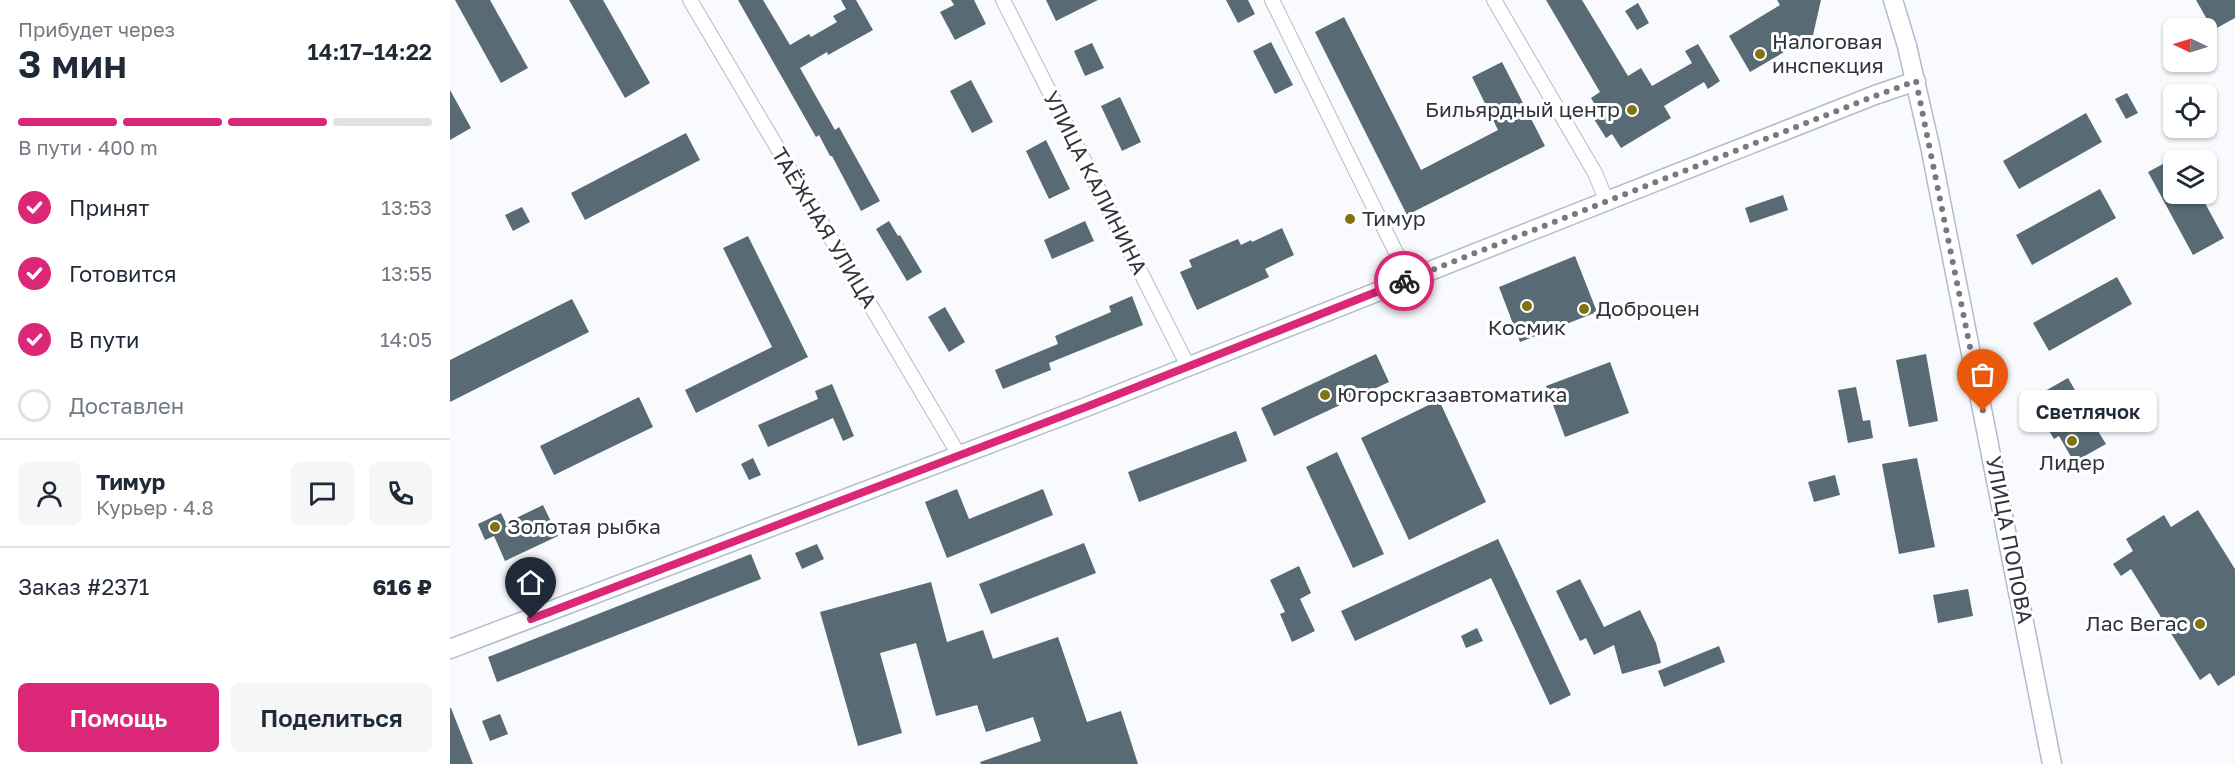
<!DOCTYPE html>
<html lang="ru">
<head>
<meta charset="utf-8">
<style>
  body { margin:0; font-family:"Golos Text",sans-serif; background:#f6f6f7; color:#1f2937; height:100vh; display:flex; flex-direction:column; font-size:22px; white-space:nowrap }
  * { box-sizing:border-box; margin:0 }
  p { font-size:20px; color:#747a83 }
  .icon { flex:none; width:33px; height:33px; fill:none; stroke:currentColor; stroke-width:2; stroke-linecap:round; stroke-linejoin:round }
  .map { position:relative; flex:1; overflow:hidden }
  .details { display:flex; flex-direction:column; background:#fff; width:450px }
  .details>* { flex:none }
  .needle { width:39px; rotate:274deg }
  .fabs { position:absolute; left:1713px; top:18px; display:grid; gap:12px }
  .fabs a { display:grid; place-items:center; width:54px; height:54px; border-radius:9px; background:#fff; box-shadow:0 2px 4px #0004; font-size:30px }
  .pin { position:absolute; display:grid; place-items:center; width:51px; height:51px; color:#fff; margin:-62px -26px; border-radius:50% 50% 50% 0; rotate:-45deg; box-shadow:0 0 6px #0007 }
  .pin .icon { rotate:45deg }
  .courier { position:absolute; display:grid; place-items:center; width:60px; height:60px; margin:-30px; border:4px solid #db2777; border-radius:50%; background:#fff; color:#222; box-shadow:0 2px 8px #0007 }
  .bubble { position:absolute; height:42px; border-radius:9px; background:#fff; box-shadow:0 2px 4px #0004; font-size:20px; font-weight:600; line-height:42px; text-align:center }
  .summary em { font-style:normal; font-weight:600 }
  .summary div { display:flex; flex-direction:column-reverse }
  .summary { display:flex; align-items:center; justify-content:space-between; height:102px; padding:0 18px }
  h1 { font-size:39px; font-weight:600; line-height:45px }
  .bar { display:grid; grid-template-columns:repeat(4,1fr); gap:9px 6px; align-content:center; height:72px; padding:0 18px }
  .bar i { height:8px; border-radius:4px; background:#e0e1e3 }
  .bar .current { background:#db2777 }
  .bar p { grid-column:span 4 }
  .line { display:flex; align-items:center; gap:15px; padding:0 18px; border-top:2px solid #e0e1e3 }
  .line div { flex:1 }
  .round { display:grid; place-items:center; flex:none; width:63px; height:63px; border-radius:9px; background:#f6f6f7 }
  ol { padding:0 18px; list-style:none }
  li { display:flex; align-items:center; gap:18px; height:66px }
  li p { margin-inline-start:auto }
  li .icon { padding:6px; border-radius:50%; background:#db2777; color:#fff; stroke-width:4 }
  li:last-child { color:#747a83 }
  li i { width:33px; height:33px; border:3px solid #e0e1e3; border-radius:50% }
  .button { display:flex; gap:12px; margin-top:auto; padding:12px 18px }
  .button a { flex:1; height:69px; border-radius:9px; background:#db2777; color:#fff; font-size:24px; font-weight:600; line-height:69px; text-align:center }
  .button a+a { background:#f6f6f7; color:#1f2937 }
  main { display:flex; flex:1; min-height:0 }
  .map>svg:first-child { display:block }
</style>
</head>
<body>
<main>
<section class="details">
<div class="summary"><div><h1>3 мин</h1><p>Прибудет через</p></div><em>14:17–14:22</em></div>
<div class="bar"><i class="current"></i><i class="current"></i><i class="current"></i><i></i><p>В пути · 400 m</p></div>
<ol>
<li><svg class="icon" aria-label="check" viewBox="0 0 24 24"><path d="M5 12l5 5 9-10"/></svg>Принят<p>13:53</p></li>
<li><svg class="icon" aria-label="check" viewBox="0 0 24 24"><path d="M5 12l5 5 9-10"/></svg>Готовится<p>13:55</p></li>
<li><svg class="icon" aria-label="check" viewBox="0 0 24 24"><path d="M5 12l5 5 9-10"/></svg>В пути<p>14:05</p></li>
<li><i></i>Доставлен</li>
</ol>
<div class="line" style="height:108px"><a class="round"><svg class="icon" aria-label="person" viewBox="0 0 24 24"><circle cx="12" cy="8" r="4"/><path d="M4 21q1-7 8-7t8 7"/></svg></a><div><b>Тимур</b><p>Курьер · 4.8</p></div><a class="round"><svg class="icon" aria-label="chat" viewBox="0 0 24 24"><path d="M4 5h16v11H9l-5 4z"/></svg></a><a class="round"><svg class="icon" aria-label="phone" viewBox="0 0 24 24"><path d="M5 4h4l2 5-3 2q2 4 5 5l2-3 5 2v4C11 20 4 13 5 4z"/></svg></a></div>
<div class="line" style="height:78px"><div>Заказ #2371</div><b>616 ₽</b></div>
<div class="button"><a>Помощь</a><a>Поделиться</a></div>
</section>
<div class="map">
<svg width="1785" height="764" viewBox="0 0 1785 764">
  <rect width="100%" height="100%" fill="#f8fafd"/>
  <g fill="#586a74">
    <path d="M 5,0 L 40,0 L 78,68 L 51,83 Z"/>
    <path d="M 119,0 L 153,0 L 200,83 L 175,98 Z"/>
    <path d="M 288,0 L 313,0 L 340,45 L 359,34 L 361,37 L 387,22 L 383,16 L 396,9 L 391,0 L 406,0 L 423,30 L 378,55 L 377,52 L 350,68 L 385,130 L 389,127 L 430,201 L 411,211 L 382,156 L 380,156 L 369,135 L 366,137 Z"/>
    <path d="M 501,0 L 524,0 L 536,24 L 505,40 L 490,12 L 504,5 Z"/>
    <path d="M 596,0 L 648,0 L 606,21 Z"/>
    <path d="M 776,0 L 798,0 L 805,14 L 788,23 Z"/>
    <path d="M 1096,0 L 1132,0 L 1178,76 L 1191,68 L 1202,86 L 1242,63 L 1235,51 L 1248,44 L 1270,81 L 1258,89 L 1254,82 L 1214,106 L 1221,118 L 1171,148 L 1162,134 L 1156,138 L 1144,119 L 1151,115 L 1141,98 L 1150,92 Z"/>
    <path d="M 1327,0 L 1371,0 L 1363,35 L 1300,72 L 1279,36 L 1330,5 Z"/>
    <path d="M 1746,0 L 1785,0 L 1785,18 L 1763,30 Z"/>
    <path d="M 1188,3 L 1199,23 L 1187,30 L 1175,11 Z"/>
    <path d="M 894,17 L 971,170 L 1048,130 L 1022,77 L 1052,62 L 1095,146 L 957,215 L 865,32 Z"/>
    <path d="M 821,42 L 843,85 L 825,94 L 803,51 Z"/>
    <path d="M 642,43 L 654,68 L 635,76 L 624,51 Z"/>
    <path d="M 521,80 L 543,122 L 522,133 L 500,91 Z"/>
    <path d="M 0,90 L 21,128 L 0,140 Z"/>
    <path d="M 1677,93 L 1688,113 L 1676,119 L 1665,99 Z"/>
    <path d="M 670,97 L 691,142 L 672,151 L 651,106 Z"/>
    <path d="M 1636,113 L 1652,142 L 1569,189 L 1553,161 Z"/>
    <path d="M 236,133 L 250,160 L 135,220 L 121,193 Z"/>
    <path d="M 596,140 L 620,189 L 599,199 L 576,151 Z"/>
    <path d="M 1724,158 L 1724,194 L 1750,194 L 1774,238 L 1743,255 L 1698,172 Z"/>
    <path d="M 1650,189 L 1666,218 L 1582,265 L 1566,235 Z"/>
    <path d="M 1333,195 L 1338,210 L 1300,223 L 1295,208 Z"/>
    <path d="M 72,207 L 80,222 L 63,231 L 55,215 Z"/>
    <path d="M 439,221 L 448,236 L 450,235 L 472,272 L 457,281 L 426,229 Z"/>
    <path d="M 635,221 L 644,241 L 602,259 L 594,240 Z"/>
    <path d="M 832,228 L 844,255 L 815,269 L 819,277 L 747,310 L 730,272 L 742,267 L 739,260 L 788,239 L 791,245 L 801,240 L 802,242 Z"/>
    <path d="M 298,236 L 358,357 L 246,413 L 235,390 L 322,347 L 273,248 Z"/>
    <path d="M 1125,256 L 1147,312 L 1070,342 L 1049,287 Z"/>
    <path d="M 1667,277 L 1682,304 L 1599,351 L 1583,323 Z"/>
    <path d="M 682,296 L 693,325 L 599,363 L 601,370 L 553,389 L 545,370 L 608,344 L 605,336 L 661,312 L 659,306 Z"/>
    <path d="M 122,299 L 139,332 L 0,402 L 0,360 Z"/>
    <path d="M 495,307 L 515,342 L 499,352 L 478,317 Z"/>
    <path d="M 926,354 L 939,382 L 824,436 L 811,408 Z"/>
    <path d="M 1476,354 L 1488,421 L 1459,427 L 1446,360 Z"/>
    <path d="M 1160,362 L 1179,413 L 1115,437 L 1096,386 Z"/>
    <path d="M 1618,378 L 1633,404 L 1637,401 L 1645,415 L 1640,418 L 1656,444 L 1624,462 L 1609,436 L 1604,439 L 1596,426 L 1602,423 L 1586,396 Z"/>
    <path d="M 382,384 L 404,436 L 393,441 L 383,418 L 318,447 L 308,425 L 368,399 L 365,391 Z"/>
    <path d="M 1406,387 L 1413,421 L 1420,420 L 1423,438 L 1398,443 L 1388,390 Z"/>
    <path d="M 189,397 L 203,427 L 104,475 L 90,446 Z"/>
    <path d="M 989,400 L 1036,502 L 959,540 L 911,438 Z"/>
    <path d="M 786,431 L 797,461 L 689,502 L 678,472 Z"/>
    <path d="M 887,452 L 934,554 L 903,568 L 856,467 Z"/>
    <path d="M 303,458 L 311,475 L 299,480 L 291,464 Z"/>
    <path d="M 1467,458 L 1485,547 L 1449,554 L 1432,464 Z"/>
    <path d="M 1385,475 L 1390,495 L 1364,502 L 1358,482 Z"/>
    <path d="M 507,489 L 519,519 L 593,489 L 603,515 L 497,558 L 475,502 Z"/>
    <path d="M 93,505 L 108,536 L 55,561 L 44,536 L 35,540 L 28,524 L 51,513 L 56,523 Z"/>
    <path d="M 1748,510 L 1785,569 L 1785,675 L 1768,686 L 1760,673 L 1750,680 L 1681,569 L 1671,576 L 1663,564 L 1683,551 L 1676,539 L 1714,515 L 1721,527 Z"/>
    <path d="M 1048,539 L 1121,695 L 1100,705 L 1041,578 L 905,641 L 891,611 Z"/>
    <path d="M 634,543 L 646,573 L 541,614 L 529,584 Z"/>
    <path d="M 367,544 L 374,559 L 352,569 L 345,553 Z"/>
    <path d="M 301,554 L 311,579 L 47,682 L 38,657 Z"/>
    <path d="M 849,566 L 861,593 L 850,599 L 865,631 L 842,642 L 830,614 L 835,612 L 820,580 Z"/>
    <path d="M 1130,579 L 1154,627 L 1190,610 L 1206,643 L 1211,663 L 1172,674 L 1164,645 L 1144,655 L 1136,638 L 1130,641 L 1106,591 Z"/>
    <path d="M 481,582 L 497,642 L 533,630 L 543,659 L 608,637 L 637,722 L 671,711 L 688,764 L 531,764 L 530,762 L 591,741 L 583,717 L 536,732 L 527,705 L 486,716 L 466,643 L 430,653 L 452,733 L 408,746 L 370,612 Z"/>
    <path d="M 1518,589 L 1523,616 L 1488,623 L 1483,595 Z"/>
    <path d="M 1027,628 L 1033,641 L 1016,648 L 1011,636 Z"/>
    <path d="M 1269,646 L 1275,662 L 1214,687 L 1208,671 Z"/>
    <path d="M 0,708 L 1,708 L 23,764 L 0,764 Z"/>
    <path d="M 50,714 L 58,734 L 40,741 L 32,721 Z"/>
  </g>
  <g fill="none" stroke-linecap="round" stroke-linejoin="round">
    <g stroke="#b2bbcd" stroke-width="16">
      <g id="street">
        <path d="M 240,0 L 509,455"/>
        <path d="M 553,0 L 738,366"/>
        <path d="M 822,0 L 959,279"/>
        <path d="M 1044,0 L 1145,173 L 1157,202"/>
      </g>
    </g>
    <g stroke="#b2bbcd" stroke-width="21">
      <g id="secondary">
        <path d="M 1443,0 L 1457,46 L 1480,146 L 1602,764"/>
        <path d="M 0,649 L 636,407 L 1425,95 L 1466,81"/>
      </g>
    </g>
    <use href="#street" stroke="#fff" stroke-width="14"/>
    <use href="#secondary" stroke="#fff" stroke-width="18"/>
  </g>
  <g fill="none" stroke-linecap="round" stroke-linejoin="round">
    <path stroke="#77797f" stroke-width="6" stroke-dasharray="0 10.8" d="M 954,281 L 1425,96 L 1466,81 L 1533,411"/>
    <path stroke="#db2777" stroke-width="8" d="M 81,619 L 636,407 L 954,281"/>
  </g>
  <g fill="#817212" stroke="#fff" stroke-width="2">
    <circle cx="1310" cy="54" r="6"/>
    <circle cx="1182" cy="110" r="6"/>
    <circle cx="900" cy="219" r="6"/>
    <circle cx="1077" cy="306" r="6"/>
    <circle cx="1134" cy="309" r="6"/>
    <circle cx="875" cy="395" r="6"/>
    <circle cx="1622" cy="441" r="6"/>
    <circle cx="45" cy="527" r="6"/>
    <circle cx="1750" cy="624" r="6"/>
  </g>
  <g text-anchor="middle" stroke-width="6" stroke-linejoin="round" paint-order="stroke">
    <g font-size="21" fill="#31343b" stroke="#fff" text-anchor="start">
      <text x="1322" y="49">Налоговая<tspan x="1322" dy="24">инспекция</tspan></text>
      <text x="1170" y="117" text-anchor="end">Бильярдный центр</text>
      <text x="912" y="226">Тимур</text>
      <text x="1146" y="316">Доброцен</text>
      <text x="1077" y="335" text-anchor="middle">Космик</text>
      <text x="887" y="402">Югорскгазавтоматика</text>
      <text x="1622" y="470" text-anchor="middle">Лидер</text>
      <text x="57" y="534">Золотая рыбка</text>
      <text x="1738" y="631" text-anchor="end">Лас Вегас</text>
    </g>
    <g font-size="21" fill="#31343b" stroke="#fff">
      <text transform="translate(645 183) rotate(63)" y="7">УЛИЦА КАЛИНИНА</text>
      <text transform="translate(374 228) rotate(59)" y="7">ТАЁЖНАЯ УЛИЦА</text>
      <text transform="translate(1559 540) rotate(79)" y="7">УЛИЦА ПОПОВА</text>
    </g>
  </g>
</svg>
<div class="fabs">
<a><svg class="needle" viewBox="-14 -14 28 28"><path d="M0-13l5 13h-10z" fill="#e53935"/><path d="M0 13l5-13h-10z" fill="#747a83"/></svg></a>
<a><svg class="icon" aria-label="locate" viewBox="0 0 24 24"><circle cx="12" cy="12" r="6"/><path d="M12 2v4M12 18v4M2 12h4M18 12h4"/></svg></a>
<a><svg class="icon" aria-label="layers" viewBox="0 0 24 24"><path d="M12 4l9 5-9 5-9-5zM3 14l9 5 9-5"/></svg></a>
</div>
<div class="pin" style="left:1533px;top:411px;background:#ea580c"><svg class="icon" aria-label="bag" viewBox="0 0 24 24"><path d="M5 8h14l-1 12H6zM9 8a3 3 0 0 1 6 0"/></svg></div>
<div class="pin" style="left:81px;top:619px;background:#1f2937"><svg class="icon" aria-label="home" viewBox="0 0 24 24"><path d="M3 11l9-7 9 7M6 9v11h12V9"/></svg></div>
<div class="courier" style="left:954px;top:281px"><svg class="icon" aria-label="bike" viewBox="0 0 24 24"><circle cx="6" cy="16" r="4"/><circle cx="18" cy="16" r="4"/><path d="M6 16l4-8h5l3 8M10 8l3 8H6M13 5h3"/></svg></div>
<div class="bubble" style="left:1569px;top:390px;width:138px">Светлячок</div>
</div>
</main>
</body>
</html>
